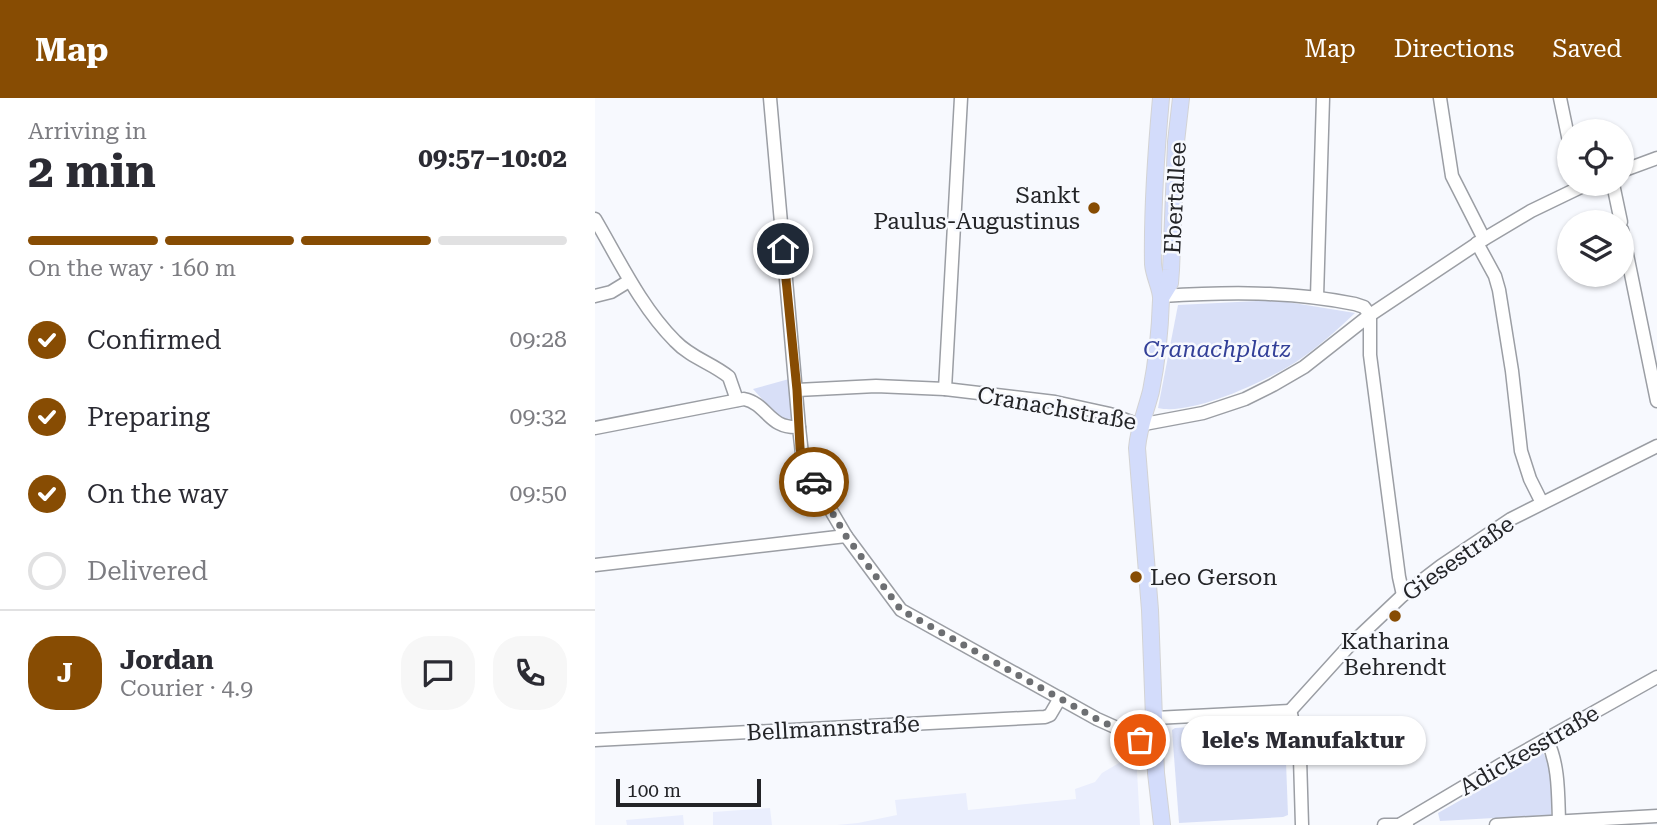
<!DOCTYPE html>
<html lang="en">
<head>
<meta charset="utf-8">
<style>
  body { margin:0; font-family:"Roboto Serif",serif; background:#f7f7f7; color:#2b2b33; height:100vh; display:flex; flex-direction:column; font-size:26px; white-space:nowrap }
  * { box-sizing:border-box; margin:0 }
  p { font-size:23px; color:#7c7c81 }
  .icon { flex:none; width:38px; height:38px; fill:none; stroke:currentColor; stroke-width:2; stroke-linecap:round; stroke-linejoin:round }
  .map { position:relative; flex:1; overflow:hidden }
  .sheet { display:flex; flex-direction:column; background:#fff; width:595px }
  .sheet>* { flex:none }
  .controls { position:absolute; left:962px; top:21px; display:grid; gap:14px }
  .controls a { display:grid; place-items:center; width:77px; height:77px; border-radius:50%; background:#fff; box-shadow:0 2px 5px #0004; font-size:35px }
  .scale { position:absolute; left:21px; bottom:18px; width:145px; box-sizing:border-box; padding-left:7px; border:4px solid #232427; border-top:0; font-size:19px; line-height:24px; white-space:nowrap; color:#232427; -webkit-text-stroke:5px #f7f9fe; paint-order:stroke }
  .pin { position:absolute; display:grid; place-items:center; width:60px; height:60px; color:#fff; margin:-30px; border:4px solid #fff; border-radius:50%; box-shadow:0 2px 7px #0007 }
  .courier { position:absolute; display:grid; place-items:center; width:70px; height:70px; margin:-35px; border:5px solid #874c03; border-radius:50%; background:#fff; color:#222; box-shadow:0 2px 9px #0007 }
  .bubble { position:absolute; height:49px; border-radius:24px; background:#fff; box-shadow:0 2px 5px #0004; font-size:23px; font-weight:700; line-height:49px; text-align:center }
  .headline em { font-style:normal; font-weight:700 }
  .headline div { display:flex; flex-direction:column-reverse }
  .headline { display:flex; align-items:center; justify-content:space-between; height:119px; padding:0 28px }
  h1 { font-size:46px; font-weight:700; line-height:52px }
  .bar { display:grid; grid-template-columns:repeat(4,1fr); gap:10px 7px; align-content:center; height:84px; padding:0 28px }
  .bar i { height:9px; border-radius:5px; background:#e1e1e2 }
  .bar .current { background:#874c03 }
  .bar p { grid-column:span 4 }
  .line { display:flex; align-items:center; gap:18px; padding:0 28px; border-top:2px solid #e1e1e2 }
  .line div { flex:1 }
  .round { display:grid; place-items:center; flex:none; width:74px; height:74px; border-radius:28px; background:#f7f7f7 }
  ol { padding:0 28px; list-style:none }
  li { display:flex; align-items:center; gap:21px; height:77px }
  li p { margin-inline-start:auto }
  li .icon { padding:7px; border-radius:50%; background:#874c03; color:#fff; stroke-width:4 }
  li:last-child { color:#7c7c81 }
  li i { width:38px; height:38px; border:4px solid #e1e1e2; border-radius:50% }
  header { display:flex; align-items:center; gap:42px; box-sizing:border-box; height:98px; padding:0 35px; background:#874c03; color:#fff }
  header strong { font-size:33px }
  nav { display:flex; gap:38px; margin-inline-start:auto; font-size:24px }
  main { display:flex; flex:1; min-height:0 }
  .map>svg:first-child { display:block }
</style>
</head>
<body>
<header>
<strong>Map</strong>
<nav><a>Map</a><a>Directions</a><a>Saved</a></nav>
</header>
<main>
<section class="sheet">
<div class="headline"><div><h1>2 min</h1><p>Arriving in</p></div><em>09:57–10:02</em></div>
<div class="bar"><i class="current"></i><i class="current"></i><i class="current"></i><i></i><p>On the way · 160 m</p></div>
<ol>
<li><svg class="icon" aria-label="check" viewBox="0 0 24 24"><path d="M5 12l5 5 9-10"/></svg>Confirmed<p>09:28</p></li>
<li><svg class="icon" aria-label="check" viewBox="0 0 24 24"><path d="M5 12l5 5 9-10"/></svg>Preparing<p>09:32</p></li>
<li><svg class="icon" aria-label="check" viewBox="0 0 24 24"><path d="M5 12l5 5 9-10"/></svg>On the way<p>09:50</p></li>
<li><i></i>Delivered</li>
</ol>
<div class="line" style="height:126px"><b class="round" style="background:#874c03;color:#fff">J</b><div><b>Jordan</b><p>Courier · 4.9</p></div><a class="round"><svg class="icon" aria-label="chat" viewBox="0 0 24 24"><path d="M4 5h16v11H9l-5 4z"/></svg></a><a class="round"><svg class="icon" aria-label="phone" viewBox="0 0 24 24"><path d="M5 4h4l2 5-3 2q2 4 5 5l2-3 5 2v4C11 20 4 13 5 4z"/></svg></a></div>
</section>
<div class="map">
<svg width="1062" height="727" viewBox="0 0 1062 727">
  <rect width="100%" height="100%" fill="#f7f9fe"/>
  <g fill="#eaeefd">
    <path d="M 541,655 L 545,727 L 242,727 L 263,725 L 302,717 L 300,702 L 371,695 L 373,712 L 481,701 L 480,691 L 500,684 L 507,675 Z"/>
    <path d="M 175,710 L 177,727 L 118,727 L 118,714 Z"/>
    <path d="M 88,717 L 89,727 L 32,727 L 31,722 Z"/>
  </g>
  <g fill="#d8dff7">
    <path d="M 680,202 L 760,215 C 741,233 722,250 701,264 C 671,283 597,318 563,310 L 583,207 Z"/>
    <path d="M 194,281 L 197,318 L 195,323 L 186,322 L 158,291 Z"/>
    <path d="M 677,624 L 683,626 L 690,637 L 693,717 L 688,719 L 584,725 L 577,632 L 580,630 Z"/>
    <path d="M 948,655 C 960,674 957,696 956,717 L 845,723 L 843,715 Z"/>
  </g>
  <g fill="none" stroke-linecap="round" stroke-linejoin="round">
    <g stroke="#9b9ea4" stroke-width="15">
      <g id="minor">
        <path d="M 175,0 L 204,329"/>
        <path d="M 845,0 L 857,78 L 889,141"/>
        <path d="M 965,0 L 975,48"/>
        <path d="M 1027,73 L 1062,60"/>
        <path d="M 1018,86 L 1026,124"/>
        <path d="M 0,121 C 24,162 46,209 80,243 C 96,260 117,265 134,279 L 142,302"/>
        <path d="M 1027,132 L 1062,303"/>
        <path d="M 882,145 L 900,178 L 904,192 L 917,273 L 926,353 L 935,381 L 947,405"/>
        <path d="M 0,198 L 16,194 L 34,183"/>
        <path d="M 567,198 C 632,194 695,193 760,206 L 769,209 L 775,217"/>
        <path d="M 722,199 L 728,0"/>
        <path d="M 775,217 L 775,257 L 804,479 L 808,497"/>
        <path d="M 350,291 L 366,0"/>
        <path d="M 202,292 L 281,288 L 350,291 L 460,304 L 515,316 L 544,327 L 608,315 L 650,301 L 678,287 L 709,269 L 775,217 L 889,141 L 936,113 L 992,86"/>
        <path d="M 0,330 L 149,301 C 173,306 173,331 204,329 L 208,365 L 251,438 L 306,512 L 502,621 L 560,647"/>
        <path d="M 0,467 L 251,438"/>
        <path d="M 695,613 L 753,549 L 808,497 L 846,468 L 916,421 L 1062,348"/>
        <path d="M 695,613 C 701,629 697,645 705,660 L 707,727"/>
        <path d="M 560,620 L 695,613"/>
        <path d="M 0,642 L 450,619 L 455,617 L 465,600"/>
        <path d="M 952,642 C 964,667 963,696 964,723"/>
        <path d="M 806,726 L 907,666 L 1062,579"/>
        <path d="M 789,727 L 812,727"/>
        <path d="M 901,727 L 1062,718"/>
      </g>
    </g>
    <g stroke="#d3d3d4" stroke-width="18">
      <g id="major">
        <path d="M 566,0 C 561,55 557,111 558,166 C 559,179 567,192 566,202 C 565,233 562,263 556,293 C 551,313 544,328 542,350 L 555,512 L 561,675 L 567,727"/>
        <path d="M 567,198 L 575,185 L 576,172 L 581,44 L 586,0"/>
      </g>
    </g>
    <use href="#minor" stroke="#fff" stroke-width="12"/>
    <use href="#major" stroke="#d3dcfb" stroke-width="16"/>
  </g>
  <g fill="none" stroke-linecap="round" stroke-linejoin="round">
    <path stroke="#6d6f72" stroke-width="7" stroke-dasharray="0 12.6" d="M 219,384 L 251,438 L 306,512 L 502,621 L 545,642"/>
    <path stroke="#874c03" stroke-width="9" d="M 188,151 L 202,292 L 205,350 L 208,365 L 219,384"/>
  </g>
  <g fill="#874c03" stroke="#f7f9fe" stroke-width="2.5">
    <circle cx="499" cy="110" r="7"/>
    <circle cx="541" cy="479" r="7"/>
    <circle cx="800" cy="518" r="7"/>
  </g>
  <g text-anchor="middle" stroke-width="5" stroke-linejoin="round" paint-order="stroke">
    <g font-size="23" fill="#232427" stroke="#f7f9fe" text-anchor="end">
      <text x="485" y="105">Sankt<tspan x="485" dy="26">Paulus-Augustinus</tspan></text>
      <text x="555" y="487" text-anchor="start">Leo Gerson</text>
      <text x="800" y="551" text-anchor="middle">Katharina<tspan x="800" dy="26">Behrendt</tspan></text>
    </g>
    <g font-size="23" fill="#232427" stroke="#f7f9fe">
      <text transform="translate(580 100) rotate(-87)" y="8">Ebertallee</text>
      <text transform="translate(462 310) rotate(10)" y="8">Cranachstraße</text>
      <text transform="translate(863 460) rotate(-35)" y="8">Giesestraße</text>
      <text transform="translate(238 630) rotate(-3)" y="8">Bellmannstraße</text>
      <text transform="translate(934 652) rotate(-30)" y="8">Adickesstraße</text>
    </g>
    <g font-size="23" font-style="italic" fill="#334098" stroke="#f7f9fe">
      <text x="622" y="259">Cranachplatz</text>
    </g>
  </g>
</svg>
<div class="controls">
<a><svg class="icon" aria-label="locate" viewBox="0 0 24 24"><circle cx="12" cy="12" r="6"/><path d="M12 2v4M12 18v4M2 12h4M18 12h4"/></svg></a>
<a><svg class="icon" aria-label="layers" viewBox="0 0 24 24"><path d="M12 4l9 5-9 5-9-5zM3 14l9 5 9-5"/></svg></a>
</div>
<div class="scale">100 m</div>
<div class="pin" style="left:545px;top:642px;background:#ea580c"><svg class="icon" aria-label="bag" viewBox="0 0 24 24"><path d="M5 8h14l-1 12H6zM9 8a3 3 0 0 1 6 0"/></svg></div>
<div class="pin" style="left:188px;top:151px;background:#1f2937"><svg class="icon" aria-label="home" viewBox="0 0 24 24"><path d="M3 11l9-7 9 7M6 9v11h12V9"/></svg></div>
<div class="courier" style="left:219px;top:384px"><svg class="icon" aria-label="car" viewBox="0 0 24 24"><path d="M5 17H2v-5l4-1 3-4h7l3 4 3 1v5h-3M9 17h6M6 11h13"/><circle cx="7" cy="17" r="2"/><circle cx="17" cy="17" r="2"/></svg></div>
<div class="bubble" style="left:586px;top:618px;width:245px">lele's Manufaktur</div>
</div>
</main>
</body>
</html>
